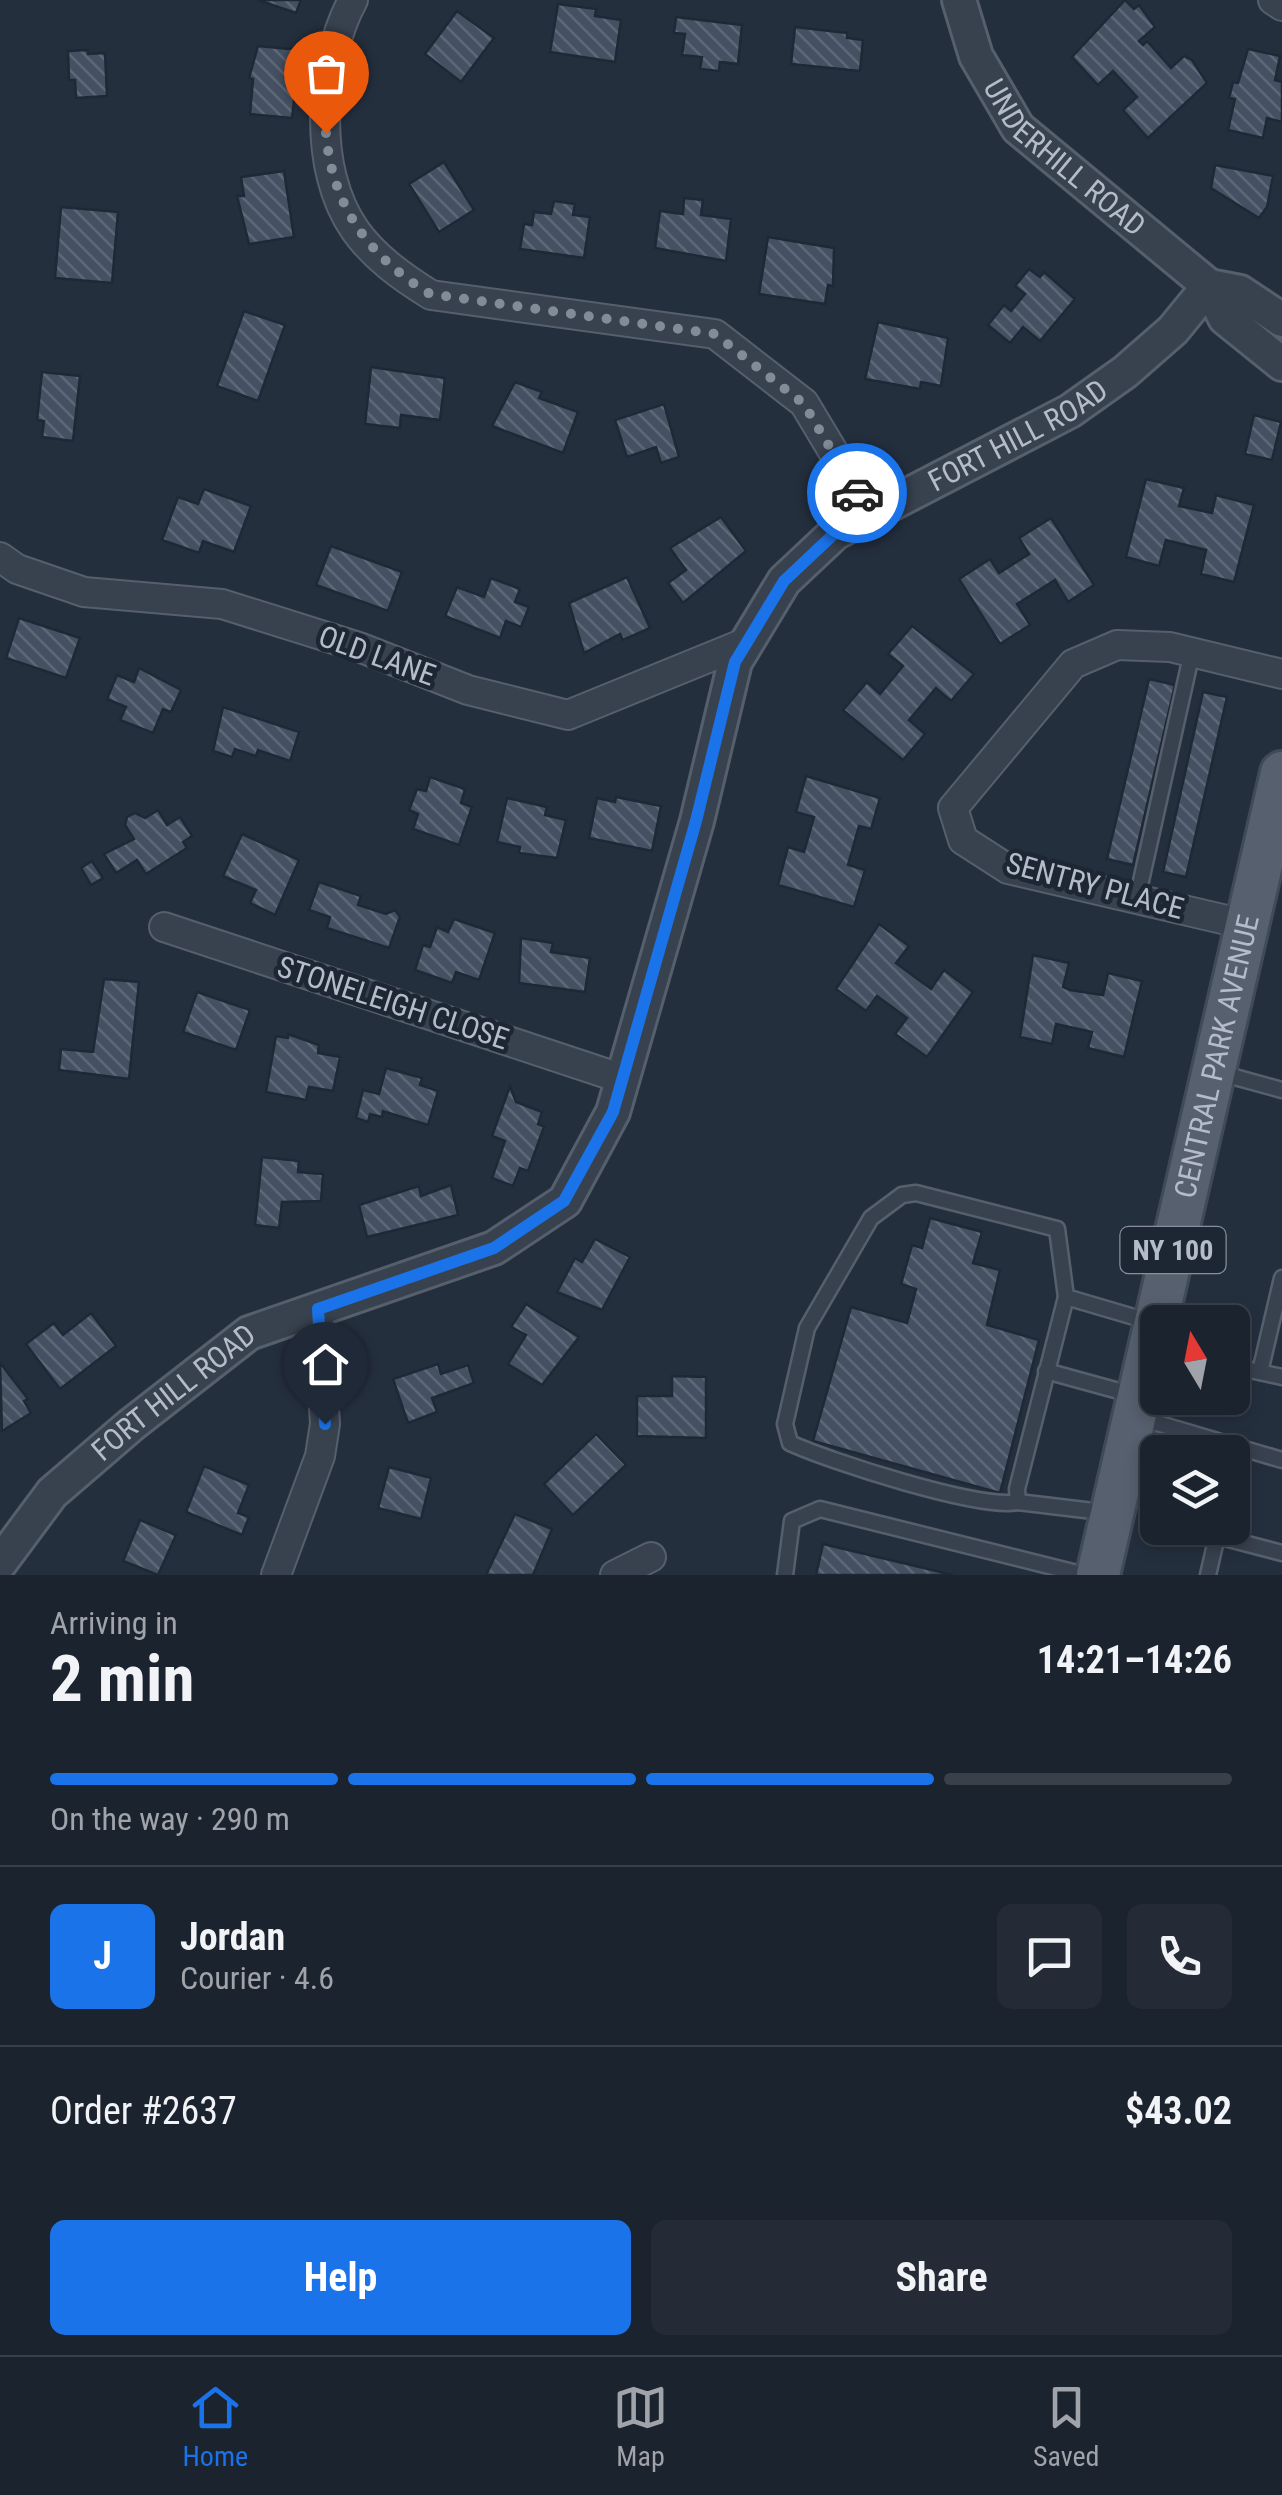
<!DOCTYPE html>
<html lang="en">
<head>
<meta charset="utf-8">
<style>
  body { margin:0; font-family:"Roboto Condensed",sans-serif; background:#242b36; color:#f1f3f6; height:100vh; display:flex; flex-direction:column; font-size:38px; white-space:nowrap }
  * { box-sizing:border-box; margin:0 }
  p { font-size:32px; color:#a0a4aa }
  .icon { flex:none; width:55px; height:55px; fill:none; stroke:currentColor; stroke-width:2; stroke-linecap:round; stroke-linejoin:round }
  .map { position:relative; height:1575px; overflow:hidden }
  .drawer { display:flex; flex-direction:column; background:#1b232e; flex:1 }
  .drawer>* { flex:none }
  .needle { width:65px; rotate:350deg }
  .tools { position:absolute; left:1140px; top:1305px; display:grid; gap:20px }
  .tools a { display:grid; place-items:center; width:110px; height:110px; border-radius:15px; background:#1b232e; box-shadow:0 5px 15px #0003,0 0 0 2px #39404a; font-size:50px }
  .pin { position:absolute; display:grid; place-items:center; width:85px; height:85px; color:#fff; margin:-102px -42px; border-radius:50% 50% 50% 0; rotate:-45deg; box-shadow:0 0 10px #0007 }
  .pin .icon { rotate:45deg }
  .courier { position:absolute; display:grid; place-items:center; width:100px; height:100px; margin:-50px; border:8px solid #1a73e8; border-radius:50%; background:#fff; color:#222; box-shadow:0 2px 12px #0007 }
  .headline em { font-style:normal; font-weight:700 }
  .headline div { display:flex; flex-direction:column-reverse }
  .headline { display:flex; align-items:center; justify-content:space-between; height:170px; padding:0 50px }
  h1 { font-size:65px; font-weight:700; line-height:75px }
  .bar { display:grid; grid-template-columns:repeat(4,1fr); gap:15px 10px; align-content:center; height:120px; padding:0 50px }
  .bar i { height:12px; border-radius:8px; background:#39404a }
  .bar .active { background:#1a73e8 }
  .bar p { grid-column:span 4 }
  .line { display:flex; align-items:center; gap:25px; padding:0 50px; border-top:2px solid #39404a }
  .line div { flex:1 }
  .round { display:grid; place-items:center; flex:none; width:105px; height:105px; border-radius:15px; background:#242b36 }
  .button { display:flex; gap:20px; margin-top:auto; padding:20px 50px }
  .button a { flex:1; height:115px; border-radius:15px; background:#1a73e8; color:#fff; font-size:40px; font-weight:700; line-height:115px; text-align:center }
  .button a+a { background:#242b36; color:#f1f3f6 }
  .tabs { display:flex; justify-content:space-around; align-items:center; height:140px; border-top:2px solid #39404a; background:#1b232e; font-size:28px; color:#a0a4aa }
  .tabs a { display:grid; justify-items:center; gap:5px }
  .tabs .active { color:#1a73e8 }
  .map>svg:first-child { display:block }
</style>
</head>
<body>
<div class="map">
<svg width="1282" height="1575" viewBox="0 0 1282 1575">
  <defs>
    <pattern id="building-back-hatch" width="6" height="6" patternUnits="userSpaceOnUse" patternTransform="scale(2.5)"><rect width="6" height="6" fill="#455162"/><path d="M-1 5l2 2M0 0l6 6M5-1l2 2" fill="none" stroke="#5d6877"/></pattern>
  </defs>
  <rect width="100%" height="100%" fill="#242f3e"/>
  <g fill="url(#building-back-hatch)" stroke="#1f2835" stroke-width="2.5">
    <path d="M 258,0 L 301,0 L 296,13 Z"/>
    <path d="M 1125,0 L 1134,9 L 1139,5 L 1155,27 L 1139,41 L 1143,45 L 1147,41 L 1171,68 L 1184,56 L 1192,60 L 1207,83 L 1148,138 L 1123,110 L 1137,97 L 1113,71 L 1098,85 L 1072,57 Z"/>
    <path d="M 558,4 L 596,9 L 595,16 L 621,20 L 615,62 L 550,52 Z"/>
    <path d="M 457,11 L 494,38 L 461,82 L 425,54 Z"/>
    <path d="M 676,17 L 742,25 L 738,64 L 720,62 L 719,71 L 700,69 L 702,57 L 682,55 L 685,34 L 674,33 Z"/>
    <path d="M 795,27 L 847,33 L 847,38 L 863,40 L 860,71 L 791,64 Z"/>
    <path d="M 258,46 L 300,50 L 292,118 L 250,114 L 253,79 L 249,78 Z"/>
    <path d="M 1248,49 L 1280,56 L 1275,80 L 1282,82 L 1282,122 L 1267,118 L 1263,138 L 1228,130 L 1235,99 L 1229,98 L 1233,82 L 1238,83 Z"/>
    <path d="M 88,50 L 88,54 L 105,53 L 107,96 L 76,98 L 75,80 L 69,80 L 68,51 Z"/>
    <path d="M 444,162 L 474,210 L 439,232 L 409,184 Z"/>
    <path d="M 1215,165 L 1273,176 L 1267,207 L 1259,218 L 1211,188 Z"/>
    <path d="M 284,171 L 294,237 L 249,244 L 237,196 L 244,196 L 241,177 Z"/>
    <path d="M 684,198 L 703,200 L 701,215 L 731,219 L 726,261 L 655,248 L 660,211 L 683,214 Z"/>
    <path d="M 554,201 L 575,204 L 573,215 L 590,217 L 584,258 L 520,249 L 524,224 L 532,225 L 534,212 L 551,214 Z"/>
    <path d="M 61,207 L 118,212 L 112,283 L 55,278 Z"/>
    <path d="M 768,237 L 834,248 L 833,286 L 828,285 L 825,304 L 759,294 Z"/>
    <path d="M 1029,269 L 1040,277 L 1044,272 L 1075,299 L 1040,341 L 1023,327 L 1010,343 L 988,325 L 1004,305 L 1011,311 L 1025,294 L 1015,286 Z"/>
    <path d="M 244,311 L 285,325 L 258,401 L 217,386 Z"/>
    <path d="M 878,322 L 948,338 L 941,386 L 921,382 L 920,389 L 865,379 Z"/>
    <path d="M 371,367 L 445,378 L 440,420 L 401,415 L 400,428 L 365,424 Z"/>
    <path d="M 42,372 L 80,376 L 73,441 L 42,437 L 44,421 L 37,420 Z"/>
    <path d="M 515,382 L 542,392 L 539,398 L 578,412 L 563,453 L 492,426 Z"/>
    <path d="M 664,404 L 679,457 L 661,463 L 656,447 L 627,457 L 615,420 Z"/>
    <path d="M 1254,415 L 1281,422 L 1272,460 L 1245,454 Z"/>
    <path d="M 1146,479 L 1184,488 L 1179,506 L 1212,513 L 1216,495 L 1254,505 L 1234,582 L 1201,574 L 1206,550 L 1166,540 L 1159,566 L 1126,557 Z"/>
    <path d="M 204,489 L 251,506 L 234,552 L 203,541 L 199,553 L 162,540 L 178,497 L 198,504 Z"/>
    <path d="M 721,517 L 746,551 L 683,603 L 668,583 L 686,570 L 670,548 Z"/>
    <path d="M 1051,518 L 1094,585 L 1068,602 L 1055,580 L 1017,604 L 1030,625 L 1000,644 L 959,579 L 990,559 L 999,573 L 1029,554 L 1019,538 Z"/>
    <path d="M 331,546 L 402,572 L 388,611 L 316,585 Z"/>
    <path d="M 627,577 L 650,628 L 623,640 L 620,634 L 584,653 L 569,603 Z"/>
    <path d="M 491,578 L 520,589 L 515,602 L 529,607 L 521,627 L 506,621 L 500,638 L 445,616 L 457,587 L 484,597 Z"/>
    <path d="M 19,618 L 80,638 L 66,678 L 6,658 Z"/>
    <path d="M 912,626 L 974,674 L 951,701 L 936,688 L 909,720 L 925,734 L 903,760 L 843,710 L 867,682 L 880,694 L 903,666 L 888,654 Z"/>
    <path d="M 139,668 L 181,690 L 171,712 L 163,709 L 153,733 L 120,720 L 126,707 L 107,699 L 117,675 L 134,682 Z"/>
    <path d="M 1149,679 L 1175,685 L 1133,865 L 1107,859 Z"/>
    <path d="M 1203,692 L 1227,697 L 1186,877 L 1163,872 Z"/>
    <path d="M 223,707 L 299,732 L 290,761 L 258,750 L 256,756 L 235,749 L 232,757 L 213,751 Z"/>
    <path d="M 806,776 L 880,798 L 871,829 L 859,826 L 848,865 L 865,870 L 854,907 L 778,885 L 788,847 L 804,852 L 814,817 L 796,812 Z"/>
    <path d="M 430,777 L 465,789 L 461,803 L 472,807 L 459,845 L 413,829 L 418,814 L 409,810 L 417,789 L 426,791 Z"/>
    <path d="M 616,797 L 661,806 L 652,851 L 589,838 L 597,798 L 615,802 Z"/>
    <path d="M 507,798 L 547,807 L 545,815 L 566,820 L 557,858 L 519,853 L 520,847 L 497,842 Z"/>
    <path d="M 158,810 L 167,825 L 180,817 L 192,836 L 183,842 L 187,848 L 146,874 L 137,860 L 116,873 L 104,854 L 134,839 L 125,825 L 127,817 L 135,813 L 145,818 Z"/>
    <path d="M 242,834 L 299,860 L 275,915 L 250,903 L 256,890 L 223,876 Z"/>
    <path d="M 92,861 L 103,878 L 91,885 L 81,868 Z"/>
    <path d="M 319,882 L 361,896 L 358,905 L 386,914 L 395,910 L 400,917 L 389,948 L 327,928 L 330,917 L 309,910 Z"/>
    <path d="M 454,919 L 495,933 L 479,980 L 456,972 L 452,983 L 415,970 L 423,945 L 430,947 L 437,927 L 448,932 Z"/>
    <path d="M 879,924 L 909,946 L 896,963 L 931,989 L 944,970 L 973,992 L 927,1057 L 895,1034 L 907,1018 L 877,996 L 866,1011 L 836,989 Z"/>
    <path d="M 521,938 L 553,943 L 551,952 L 590,958 L 585,992 L 519,983 Z"/>
    <path d="M 1033,955 L 1069,963 L 1063,987 L 1070,990 L 1103,995 L 1108,973 L 1142,981 L 1124,1057 L 1088,1048 L 1092,1032 L 1056,1024 L 1052,1044 L 1020,1037 Z"/>
    <path d="M 104,979 L 139,982 L 129,1079 L 59,1070 L 61,1049 L 93,1052 Z"/>
    <path d="M 197,992 L 250,1010 L 236,1050 L 183,1032 Z"/>
    <path d="M 288,1034 L 319,1045 L 318,1053 L 340,1057 L 333,1091 L 309,1087 L 306,1100 L 266,1092 L 276,1036 L 288,1038 Z"/>
    <path d="M 386,1068 L 422,1078 L 420,1085 L 438,1091 L 428,1125 L 383,1111 L 382,1117 L 370,1114 L 368,1122 L 356,1118 L 363,1090 L 379,1094 Z"/>
    <path d="M 510,1086 L 516,1102 L 542,1112 L 538,1124 L 544,1127 L 528,1171 L 520,1168 L 513,1186 L 492,1178 L 505,1141 L 492,1136 Z"/>
    <path d="M 262,1157 L 299,1161 L 298,1172 L 323,1174 L 321,1201 L 282,1202 L 279,1228 L 255,1225 Z"/>
    <path d="M 451,1185 L 458,1215 L 367,1237 L 359,1205 L 419,1186 L 421,1196 Z"/>
    <path d="M 930,1218 L 982,1232 L 973,1263 L 1000,1270 L 987,1325 L 1039,1340 L 1000,1493 L 813,1441 L 851,1307 L 907,1323 L 916,1289 L 901,1284 L 912,1245 L 922,1248 Z"/>
    <path d="M 595,1239 L 630,1257 L 602,1310 L 557,1292 L 575,1258 L 582,1262 Z"/>
    <path d="M 526,1304 L 579,1337 L 542,1385 L 508,1364 L 526,1335 L 511,1327 Z"/>
    <path d="M 91,1313 L 116,1346 L 60,1389 L 26,1344 L 54,1323 L 63,1335 Z"/>
    <path d="M 0,1363 L 28,1399 L 24,1401 L 31,1413 L 2,1431 Z"/>
    <path d="M 438,1364 L 441,1374 L 468,1365 L 474,1383 L 432,1398 L 437,1412 L 408,1423 L 393,1379 Z"/>
    <path d="M 672,1376 L 706,1377 L 706,1438 L 637,1436 L 637,1396 L 672,1396 Z"/>
    <path d="M 596,1434 L 626,1465 L 573,1515 L 544,1484 Z"/>
    <path d="M 204,1466 L 249,1485 L 238,1513 L 249,1517 L 242,1535 L 186,1512 Z"/>
    <path d="M 389,1467 L 431,1478 L 421,1519 L 378,1508 Z"/>
    <path d="M 515,1514 L 552,1529 L 533,1575 L 486,1575 Z"/>
    <path d="M 140,1520 L 176,1535 L 158,1575 L 123,1561 Z"/>
    <path d="M 823,1544 L 953,1575 L 816,1575 Z"/>
  </g>
  <g fill="none" stroke-linecap="round" stroke-linejoin="round">
    <g stroke="#565f6c" stroke-width="19">
      <g id="service">
        <path d="M 1137,899 L 1192,652"/>
        <path d="M 1220,1073 L 1282,1090"/>
        <path d="M 1066,1297 L 1017,1489 L 1018,1502 L 1110,1513"/>
        <path d="M 1232,1366 L 1282,1377"/>
        <path d="M 1046,1371 L 1137,1396"/>
        <path d="M 1260,1372 L 1282,1278"/>
        <path d="M 1140,1418 L 1282,1460"/>
        <path d="M 1018,1502 C 980,1510 829,1461 790,1443 L 785,1424 L 807,1328 L 871,1218 L 902,1195 L 916,1193 L 1057,1229 L 1066,1297 L 1151,1322"/>
        <path d="M 785,1575 L 792,1521 L 820,1509 L 1085,1575"/>
        <path d="M 1208,1575 L 1217,1536 L 1282,1553"/>
      </g>
    </g>
    <g stroke="#565f6c" stroke-width="32">
      <g id="minor">
        <path d="M 353,0 C 319,63 312,169 355,230 C 374,257 402,277 431,295 L 715,334 L 804,403 L 870,513"/>
        <path d="M 1273,0 L 1282,6"/>
        <path d="M 0,557 L 17,569 L 84,592 L 222,604 L 359,647 L 468,690 L 568,715 L 747,642"/>
        <path d="M 1248,925 L 1008,869 L 963,840 L 953,808 L 1073,664 L 1117,645 L 1170,647 L 1282,674"/>
        <path d="M 164,927 L 623,1079"/>
        <path d="M 276,1575 L 320,1456 L 325,1424 L 318,1309"/>
        <path d="M 615,1575 L 651,1557"/>
      </g>
    </g>
    <g stroke="#565f6c" stroke-width="38">
      <g id="tertiary">
        <path id="s1" d="M 959,0 L 976,56 L 1018,128 L 1209,286 L 1225,318 L 1282,364"/>
        <path d="M 1209,286 L 1240,292 L 1282,320"/>
        <path id="s2" d="M 0,1563 L 52,1493 L 131,1425 L 249,1333 L 494,1248 L 565,1201 L 613,1112 L 697,821 L 735,662 L 784,581 L 835,533 L 1070,411 L 1125,372 L 1173,330 L 1209,286"/>
      </g>
    </g>
    <g stroke="#414a57" stroke-width="48">
      <g id="primary">
        <path id="s3" d="M 1098,1575 L 1282,773"/>
      </g>
    </g>
    <use href="#service" stroke="#38414e" stroke-width="14"/>
    <use href="#minor" stroke="#38414e" stroke-width="28"/>
    <use href="#tertiary" stroke="#38414e" stroke-width="32"/>
    <use href="#primary" stroke="#56606e" stroke-width="42"/>
  </g>
  <g fill="none" stroke-linecap="round" stroke-linejoin="round">
    <path stroke="#828b98" stroke-width="10" stroke-dasharray="0 18" d="M 326,133 C 332,206 369,257 430,294 L 715,334 L 804,404 L 857,493"/>
    <path stroke="#1a73e8" stroke-width="12" d="M 325,1424 L 318,1309 L 494,1248 L 564,1201 L 613,1112 L 696,821 L 735,662 L 784,581 L 835,533 L 870,514 L 857,493"/>
  </g>
  <g text-anchor="middle" stroke-width="9" stroke-linejoin="round" paint-order="stroke">
    <rect fill="#1d2633" stroke="#878f9c" stroke-width="2.5" x="1120.5" y="1227" width="105" height="46" rx="8"/>
    <g font-size="28" font-weight="bold" fill="#b4bcc9">
      <text x="1173" y="1260">NY 100</text>
    </g>
    <g font-size="30" fill="#b4bcc9" stroke="#1d2633">
      <text dy="10" stroke="none"><textPath href="#s1" startOffset="195">UNDERHILL ROAD</textPath></text>
      <text dy="10" stroke="none"><textPath href="#s2" startOffset="1625">FORT HILL ROAD</textPath></text>
      <text transform="translate(377 656) rotate(20)" y="10">OLD LANE</text>
      <text transform="translate(1095 886) rotate(15)" y="10">SENTRY PLACE</text>
      <text transform="translate(393 1003) rotate(18)" y="10">STONELEIGH CLOSE</text>
      <text dy="10" stroke="none"><textPath href="#s3" startOffset="532">CENTRAL PARK AVENUE</textPath></text>
      <text dy="10" stroke="none"><textPath href="#s2" startOffset="245">FORT HILL ROAD</textPath></text>
    </g>
  </g>
</svg>
<div class="tools">
<a><svg class="needle" viewBox="-14 -14 28 28"><path d="M0-13l5 13h-10z" fill="#e53935"/><path d="M0 13l5-13h-10z" fill="#a0a4aa"/></svg></a>
<a><svg class="icon" aria-label="layers" viewBox="0 0 24 24"><path d="M12 4l9 5-9 5-9-5zM3 14l9 5 9-5"/></svg></a>
</div>
<div class="pin" style="left:326px;top:133px;background:#ea580c"><svg class="icon" aria-label="bag" viewBox="0 0 24 24"><path d="M5 8h14l-1 12H6zM9 8a3 3 0 0 1 6 0"/></svg></div>
<div class="pin" style="left:325px;top:1424px;background:#1f2937"><svg class="icon" aria-label="home" viewBox="0 0 24 24"><path d="M3 11l9-7 9 7M6 9v11h12V9"/></svg></div>
<div class="courier" style="left:857px;top:493px"><svg class="icon" aria-label="car" viewBox="0 0 24 24"><path d="M5 17H2v-5l4-1 3-4h7l3 4 3 1v5h-3M9 17h6M6 11h13"/><circle cx="7" cy="17" r="2"/><circle cx="17" cy="17" r="2"/></svg></div>
</div>
<section class="drawer">
<div class="headline"><div><h1>2 min</h1><p>Arriving in</p></div><em>14:21–14:26</em></div>
<div class="bar"><i class="active"></i><i class="active"></i><i class="active"></i><i></i><p>On the way · 290 m</p></div>
<div class="line" style="height:180px"><b class="round" style="background:#1a73e8;color:#fff">J</b><div><b>Jordan</b><p>Courier · 4.6</p></div><a class="round"><svg class="icon" aria-label="chat" viewBox="0 0 24 24"><path d="M4 5h16v11H9l-5 4z"/></svg></a><a class="round"><svg class="icon" aria-label="phone" viewBox="0 0 24 24"><path d="M5 4h4l2 5-3 2q2 4 5 5l2-3 5 2v4C11 20 4 13 5 4z"/></svg></a></div>
<div class="line" style="height:130px"><div>Order #2637</div><b>$43.02</b></div>
<div class="button"><a>Help</a><a>Share</a></div>
</section>
<nav class="tabs">
<a class="active"><svg class="icon" aria-label="home" viewBox="0 0 24 24"><path d="M3 11l9-7 9 7M6 9v11h12V9"/></svg>Home</a>
<a><svg class="icon" aria-label="map" viewBox="0 0 24 24"><path d="M3 6l6-2 6 2 6-2v14l-6 2-6-2-6 2zM9 4v14M15 6v14"/></svg>Map</a>
<a><svg class="icon" aria-label="saved" viewBox="0 0 24 24"><path d="M7 4h10v16l-5-4-5 4z"/></svg>Saved</a>
</nav>
</body>
</html>
